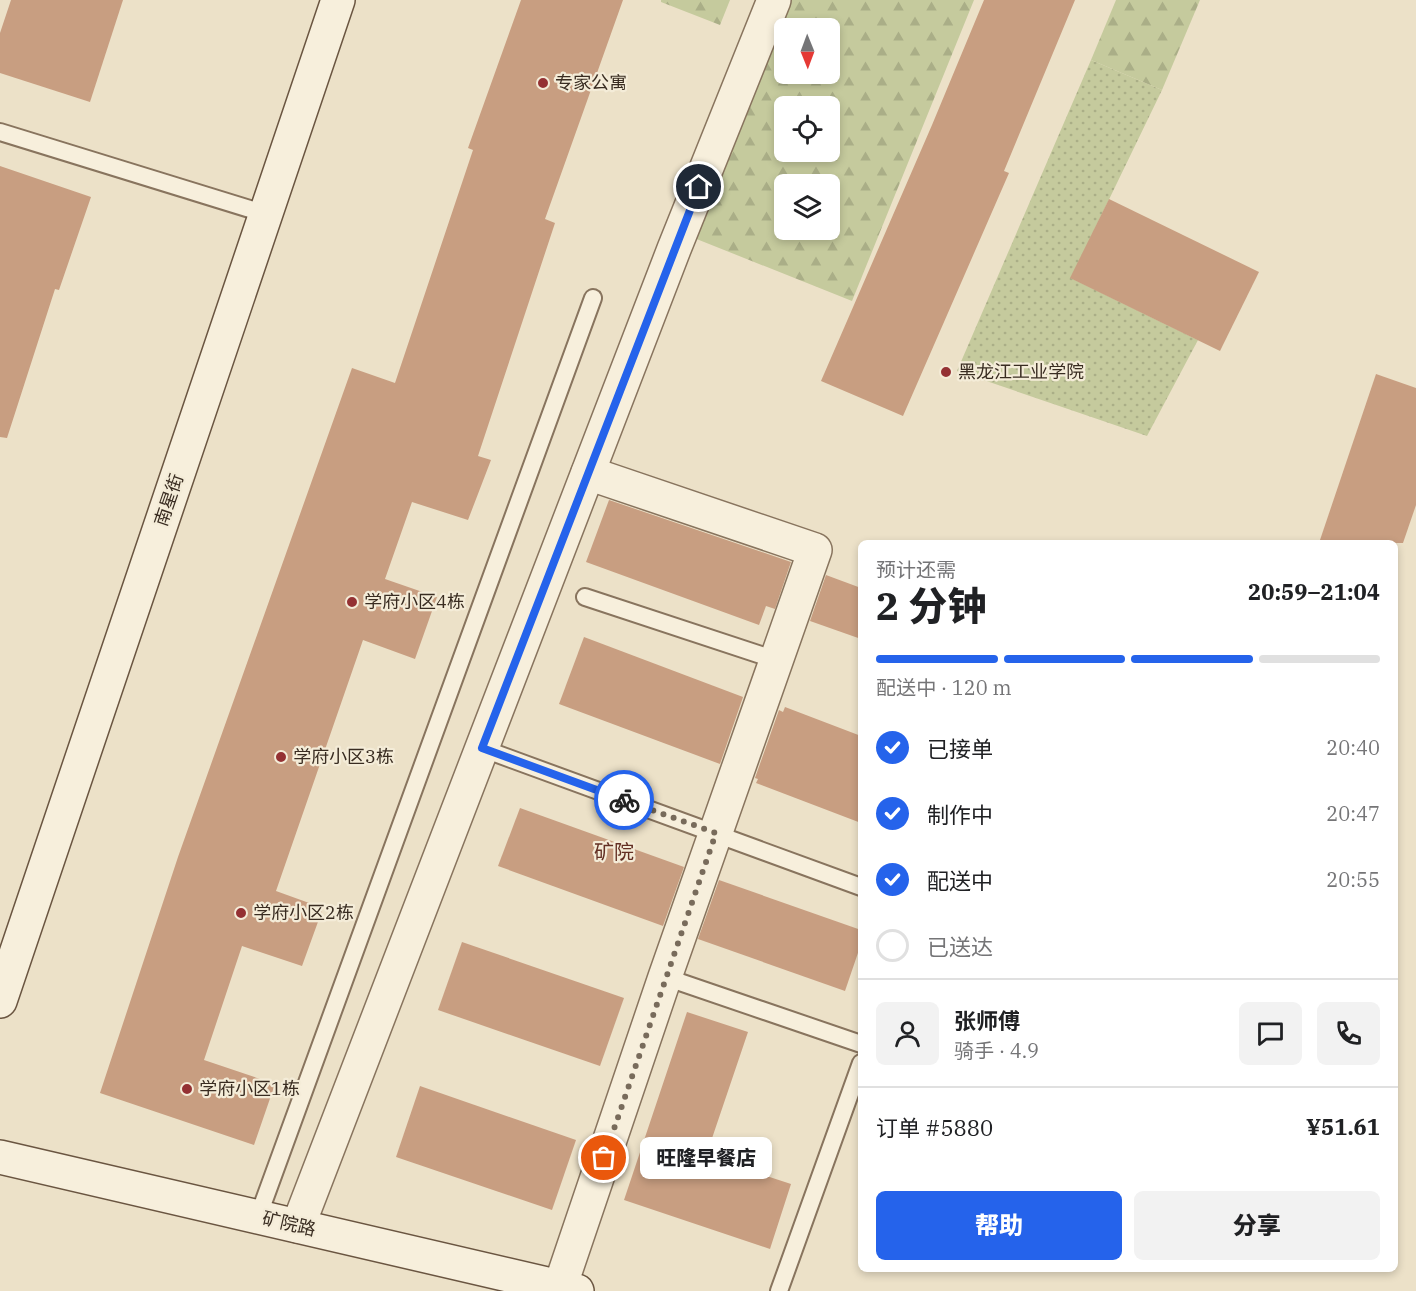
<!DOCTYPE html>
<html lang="zh">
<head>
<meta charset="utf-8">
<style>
  body { margin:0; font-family:"IBM Plex Serif","Noto Sans SC",serif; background:#f2f2f2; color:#202124; height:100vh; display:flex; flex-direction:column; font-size:22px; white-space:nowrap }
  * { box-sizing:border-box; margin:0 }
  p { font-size:20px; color:#757577 }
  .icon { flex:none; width:33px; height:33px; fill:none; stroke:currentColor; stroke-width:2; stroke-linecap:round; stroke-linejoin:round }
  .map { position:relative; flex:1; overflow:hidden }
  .side { position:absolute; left:858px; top:540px; width:540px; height:732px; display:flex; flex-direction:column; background:#fff; border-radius:9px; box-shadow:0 3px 9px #0003 }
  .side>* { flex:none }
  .needle { width:39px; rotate:179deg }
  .controls { position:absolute; left:774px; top:18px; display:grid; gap:12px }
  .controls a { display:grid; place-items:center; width:66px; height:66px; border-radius:9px; background:#fff; box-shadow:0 3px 9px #0003; font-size:30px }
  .pin { position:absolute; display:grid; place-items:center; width:51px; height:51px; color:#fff; margin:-26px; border:3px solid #fff; border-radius:50%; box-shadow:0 2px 6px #0007 }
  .courier { position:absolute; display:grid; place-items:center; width:60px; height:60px; margin:-30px; border:4px solid #2563eb; border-radius:50%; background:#fff; color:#222; box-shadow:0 2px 8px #0007 }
  .bubble { position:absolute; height:42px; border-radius:9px; background:#fff; box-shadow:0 3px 9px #0003; font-size:20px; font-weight:800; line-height:42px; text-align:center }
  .summary em { font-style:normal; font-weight:800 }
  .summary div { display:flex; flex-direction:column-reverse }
  .summary { display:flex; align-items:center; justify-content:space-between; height:102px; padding:0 18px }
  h1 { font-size:39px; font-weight:800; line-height:45px }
  .bar { display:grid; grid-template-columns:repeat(4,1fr); gap:9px 6px; align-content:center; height:72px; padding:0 18px }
  .bar i { height:8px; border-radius:4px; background:#e0e0e0 }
  .bar .current { background:#2563eb }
  .bar p { grid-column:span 4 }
  .line { display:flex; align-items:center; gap:15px; padding:0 18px; border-top:2px solid #e0e0e0 }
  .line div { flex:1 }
  .round { display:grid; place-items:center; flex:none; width:63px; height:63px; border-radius:9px; background:#f2f2f2 }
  ol { padding:0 18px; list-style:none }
  li { display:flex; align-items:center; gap:18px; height:66px }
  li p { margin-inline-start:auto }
  li .icon { padding:6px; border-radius:50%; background:#2563eb; color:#fff; stroke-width:4 }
  li:last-child { color:#757577 }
  li i { width:33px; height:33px; border:3px solid #e0e0e0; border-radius:50% }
  .cta { display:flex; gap:12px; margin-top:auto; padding:12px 18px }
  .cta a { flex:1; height:69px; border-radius:9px; background:#2563eb; color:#fff; font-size:24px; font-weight:800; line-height:69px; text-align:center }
  .cta a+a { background:#f2f2f2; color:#202124 }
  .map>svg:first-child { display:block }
</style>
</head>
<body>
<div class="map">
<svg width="1416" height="1291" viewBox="0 0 1416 1291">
  <defs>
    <pattern id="grass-dots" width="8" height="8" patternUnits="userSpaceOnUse" patternTransform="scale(1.5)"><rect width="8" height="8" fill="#c5ca9d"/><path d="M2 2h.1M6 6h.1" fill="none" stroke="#aaae87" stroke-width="1.8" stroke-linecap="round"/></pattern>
    <pattern id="forest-firs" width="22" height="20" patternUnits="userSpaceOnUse" patternTransform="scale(1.5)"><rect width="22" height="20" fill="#c5ca9d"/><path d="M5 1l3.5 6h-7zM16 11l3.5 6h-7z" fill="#aaae87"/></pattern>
  </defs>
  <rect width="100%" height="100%" fill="#ece1c8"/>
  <path fill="url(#grass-dots)" d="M 1091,60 L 1162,90 L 1071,278 L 1198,340 L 1147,436 L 957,371 Z"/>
  <g fill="url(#forest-firs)" fill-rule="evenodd">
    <path d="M 661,0 L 730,0 L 720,25 L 661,2 Z"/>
    <path d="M 785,0 L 974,0 L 852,301 L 689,236 ZM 784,28 L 830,28 L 830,74 L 784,74 ZM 784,106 L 830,106 L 830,152 L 784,152 ZM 784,184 L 830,184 L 830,230 L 784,230 Z"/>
    <path d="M 1116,0 L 1200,0 L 1162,90 L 1091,60 Z"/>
  </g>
  <g fill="#c89e81">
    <path d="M 11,0 L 123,0 L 90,102 L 0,73 L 0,33 Z"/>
    <path d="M 521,0 L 623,0 L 545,219 L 555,223 L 478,456 L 491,460 L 468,520 L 412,502 L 385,579 L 437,597 L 415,659 L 363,640 L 276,891 L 323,908 L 302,966 L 242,946 L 204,1060 L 275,1084 L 254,1145 L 100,1093 L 178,857 L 352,368 L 395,383 L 473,150 L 468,148 Z"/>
    <path d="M 984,0 L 1075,0 L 1004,171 L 1009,173 L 903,416 L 821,381 L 932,125 Z"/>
    <path d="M 0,166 L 91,197 L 59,290 L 55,289 L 7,438 L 0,437 Z"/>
    <path d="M 1109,199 L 1259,272 L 1220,351 L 1070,278 Z"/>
    <path d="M 1376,374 L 1416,388 L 1416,505 L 1403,543 L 1319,543 Z"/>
    <path d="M 609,500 L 791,562 L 775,609 L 766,606 L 759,625 L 586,562 Z"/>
    <path d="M 826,575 L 861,588 L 861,639 L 810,621 Z"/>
    <path d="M 584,637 L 743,697 L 720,764 L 559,704 Z"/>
    <path d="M 785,707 L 861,736 L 861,823 L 756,783 L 758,779 L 755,778 L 779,710 L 783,712 Z"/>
    <path d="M 520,808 L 684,867 L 663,926 L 498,866 Z"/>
    <path d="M 719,880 L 861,930 L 861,944 L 845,991 L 698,939 Z"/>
    <path d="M 462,942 L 624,998 L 600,1066 L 438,1010 Z"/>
    <path d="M 687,1012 L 748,1032 L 706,1156 L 791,1184 L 770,1249 L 624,1200 Z"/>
    <path d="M 420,1086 L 576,1140 L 552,1210 L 396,1157 Z"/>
  </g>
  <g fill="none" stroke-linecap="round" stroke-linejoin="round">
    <g stroke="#88745e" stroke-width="20">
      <g id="lane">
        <path d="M 0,132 L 266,214"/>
        <path d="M 585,597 L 776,660"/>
        <path d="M 481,748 L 861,887"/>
        <path d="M 665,977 L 861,1044"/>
        <path d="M 258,1217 L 593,298"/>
        <path d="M 779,1291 L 861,1063"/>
      </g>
    </g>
    <g stroke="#88745e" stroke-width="36">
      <g id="street">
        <path d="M 298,1226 L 674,249 L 774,0"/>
        <path d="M 560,1287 L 665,977 L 815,550 L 588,473"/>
      </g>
    </g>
    <g stroke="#6a5541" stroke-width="36">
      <g id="secondary">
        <path d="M 0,1001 L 338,0"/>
        <path d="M 0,1157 L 577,1291"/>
      </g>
    </g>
    <use href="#lane" stroke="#f7efdc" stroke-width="16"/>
    <use href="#street" stroke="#f7efdc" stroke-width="33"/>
    <use href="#secondary" stroke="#f7efdc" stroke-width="33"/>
  </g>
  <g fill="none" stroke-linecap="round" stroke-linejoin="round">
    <path stroke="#786b5b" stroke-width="6" stroke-dasharray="0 10.8" d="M 604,1158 L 716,833 L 624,800"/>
    <path stroke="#2563eb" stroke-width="8" d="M 624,800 L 482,748 L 699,187"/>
  </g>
  <g fill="#943133" stroke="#f4ecd8" stroke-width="2">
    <circle cx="543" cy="83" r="6"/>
    <circle cx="946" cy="372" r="6"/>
    <circle cx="352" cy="602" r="6"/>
    <circle cx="281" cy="757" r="6"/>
    <circle cx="241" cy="913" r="6"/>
    <circle cx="187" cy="1089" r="6"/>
  </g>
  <g text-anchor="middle" stroke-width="4.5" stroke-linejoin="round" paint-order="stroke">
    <g font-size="18" fill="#392c21" stroke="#f4ecd8" text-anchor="start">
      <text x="555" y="89">专家公寓</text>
      <text x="958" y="378">黑龙江工业学院</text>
      <text x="364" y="608">学府小区4栋</text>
      <text x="293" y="763">学府小区3栋</text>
      <text x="253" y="919">学府小区2栋</text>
      <text x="199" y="1095">学府小区1栋</text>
    </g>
    <g font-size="18" fill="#392c21" stroke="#f4ecd8">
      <text transform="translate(169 500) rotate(-71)" y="6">南星街</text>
      <text transform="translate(289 1224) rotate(13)" y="6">矿院路</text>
    </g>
    <g font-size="20" fill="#632f23" stroke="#f4ecd8">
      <text x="614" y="859">矿院</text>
    </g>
  </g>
</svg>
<div class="controls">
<a><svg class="needle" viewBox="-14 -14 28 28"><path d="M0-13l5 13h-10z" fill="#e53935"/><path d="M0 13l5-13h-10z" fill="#757577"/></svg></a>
<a><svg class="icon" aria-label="locate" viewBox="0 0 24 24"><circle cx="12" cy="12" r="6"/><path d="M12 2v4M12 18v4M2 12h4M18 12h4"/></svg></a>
<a><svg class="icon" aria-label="layers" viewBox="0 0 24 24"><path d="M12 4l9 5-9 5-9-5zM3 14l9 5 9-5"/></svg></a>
</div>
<div class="pin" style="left:604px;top:1158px;background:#ea580c"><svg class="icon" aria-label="bag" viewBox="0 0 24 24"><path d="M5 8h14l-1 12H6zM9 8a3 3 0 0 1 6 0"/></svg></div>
<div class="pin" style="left:699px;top:187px;background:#1f2937"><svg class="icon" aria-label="home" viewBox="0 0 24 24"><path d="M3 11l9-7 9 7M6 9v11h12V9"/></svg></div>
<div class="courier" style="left:624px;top:800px"><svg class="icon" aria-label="bike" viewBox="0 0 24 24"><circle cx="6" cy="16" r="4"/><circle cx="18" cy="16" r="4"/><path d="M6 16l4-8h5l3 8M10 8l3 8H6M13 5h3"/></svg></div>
<div class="bubble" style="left:640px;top:1137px;width:132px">旺隆早餐店</div>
<section class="side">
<div class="summary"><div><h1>2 分钟</h1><p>预计还需</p></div><em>20:59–21:04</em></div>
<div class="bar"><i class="current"></i><i class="current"></i><i class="current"></i><i></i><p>配送中 · 120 m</p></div>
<ol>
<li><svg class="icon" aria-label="check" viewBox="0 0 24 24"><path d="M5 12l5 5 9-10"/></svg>已接单<p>20:40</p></li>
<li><svg class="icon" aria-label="check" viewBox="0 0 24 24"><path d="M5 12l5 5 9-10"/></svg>制作中<p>20:47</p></li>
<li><svg class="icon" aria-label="check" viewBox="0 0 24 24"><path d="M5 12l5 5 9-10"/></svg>配送中<p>20:55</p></li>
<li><i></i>已送达</li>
</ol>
<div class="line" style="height:108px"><a class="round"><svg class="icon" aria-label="person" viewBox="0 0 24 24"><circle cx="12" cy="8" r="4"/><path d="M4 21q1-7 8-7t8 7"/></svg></a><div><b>张师傅</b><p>骑手 · 4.9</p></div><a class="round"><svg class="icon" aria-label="chat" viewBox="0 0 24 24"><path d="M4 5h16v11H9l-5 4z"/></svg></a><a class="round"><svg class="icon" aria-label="phone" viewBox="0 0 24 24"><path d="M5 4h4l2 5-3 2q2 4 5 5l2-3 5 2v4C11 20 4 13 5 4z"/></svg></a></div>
<div class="line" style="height:78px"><div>订单 #5880</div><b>¥51.61</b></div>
<div class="cta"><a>帮助</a><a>分享</a></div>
</section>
</div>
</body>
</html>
